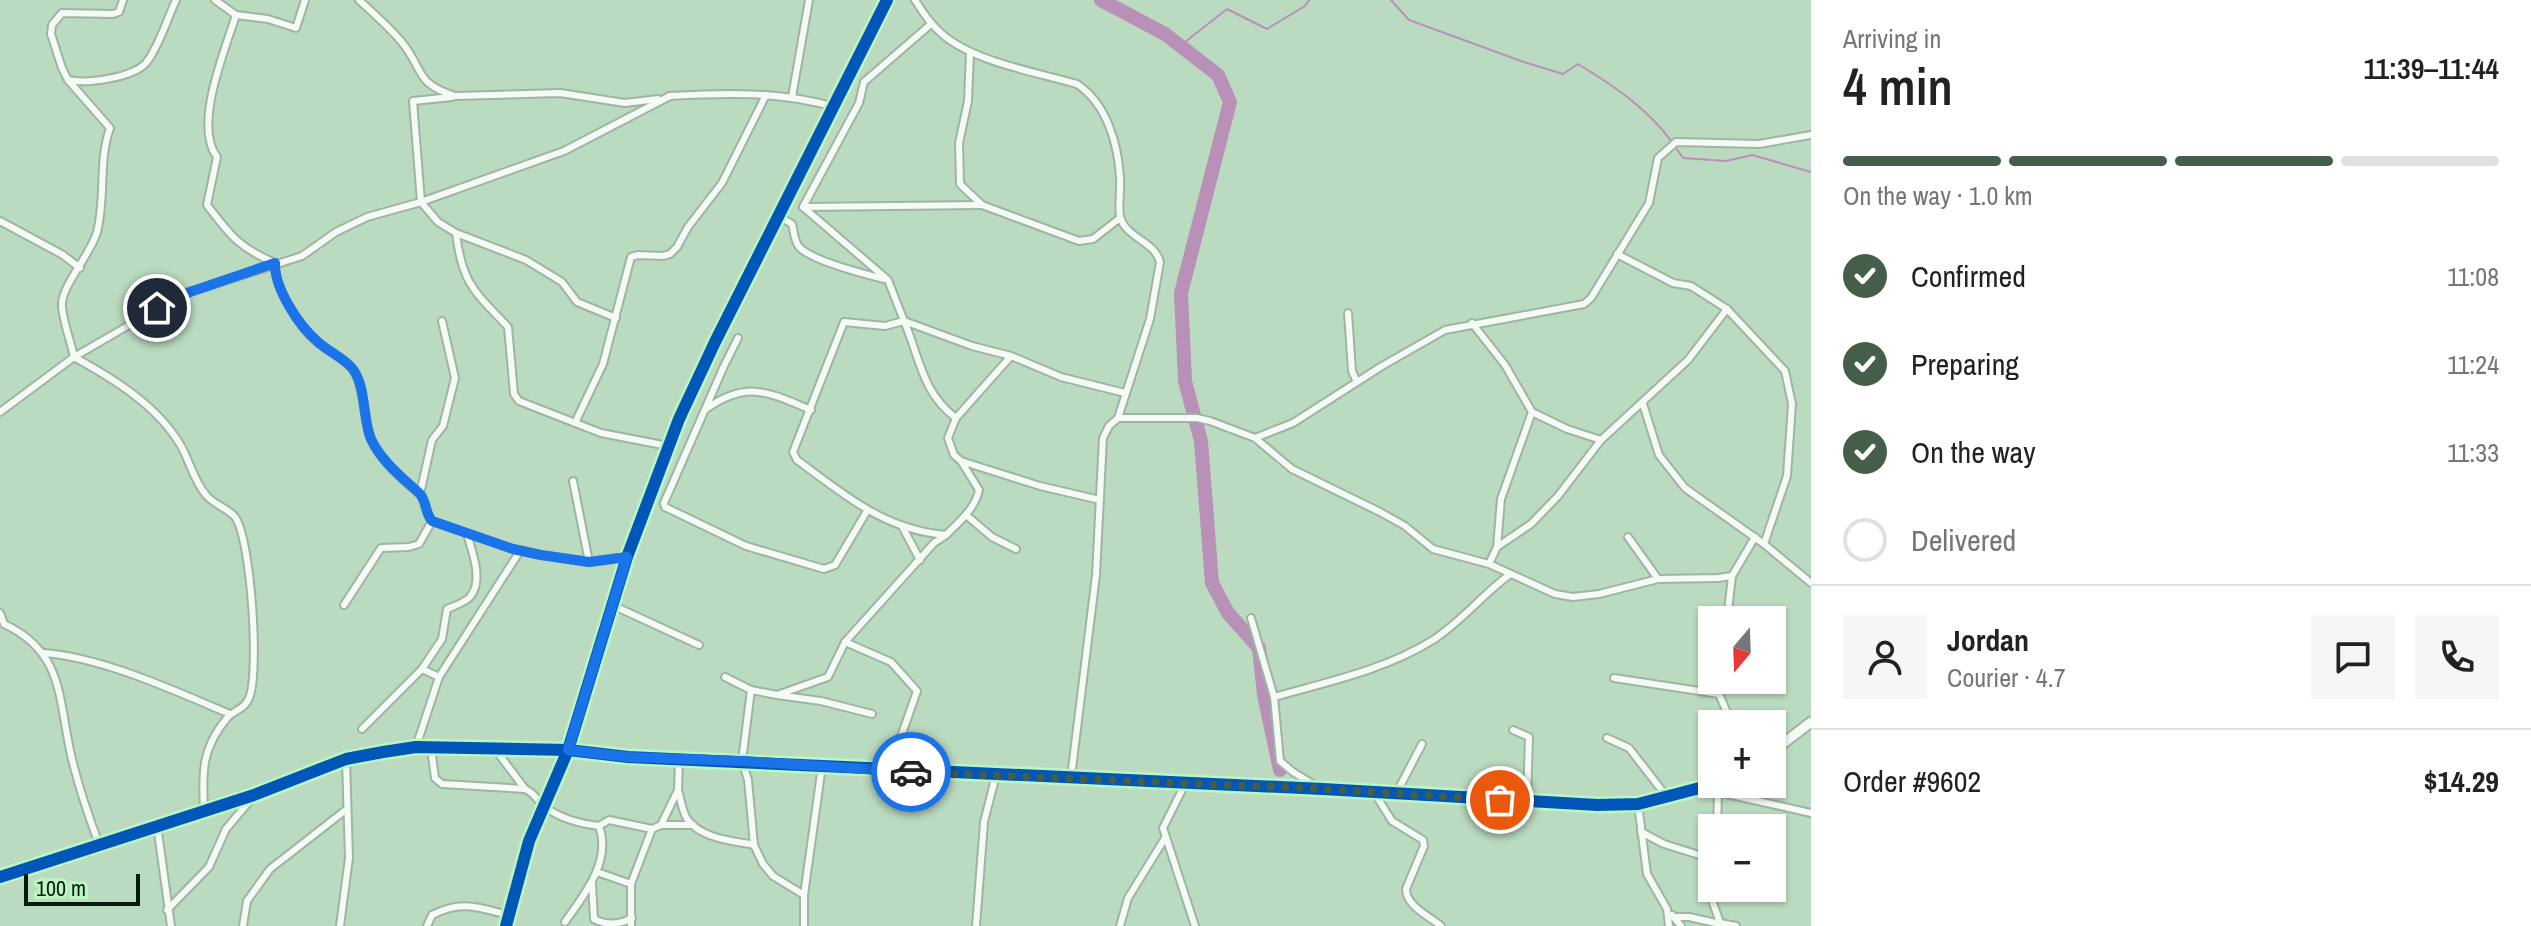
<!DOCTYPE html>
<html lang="en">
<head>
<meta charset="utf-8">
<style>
  body { margin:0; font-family:"Archivo Narrow",sans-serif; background:#f6f6f6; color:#222; height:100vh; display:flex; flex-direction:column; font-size:30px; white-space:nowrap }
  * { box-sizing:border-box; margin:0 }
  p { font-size:26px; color:#767676 }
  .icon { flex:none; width:44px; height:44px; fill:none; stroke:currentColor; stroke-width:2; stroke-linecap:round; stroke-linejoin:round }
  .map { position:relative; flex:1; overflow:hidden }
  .drawer { display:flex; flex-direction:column; background:#fff; width:720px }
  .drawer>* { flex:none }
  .needle { width:52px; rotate:199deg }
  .fabs { position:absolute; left:1698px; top:606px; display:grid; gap:16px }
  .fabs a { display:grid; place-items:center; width:88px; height:88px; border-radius:0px; background:#fff; box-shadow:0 2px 6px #0004; font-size:40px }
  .scale { position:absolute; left:24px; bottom:20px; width:116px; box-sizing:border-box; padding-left:8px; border:4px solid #051b09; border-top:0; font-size:22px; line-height:28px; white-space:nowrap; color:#051b09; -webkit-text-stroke:6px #bbf6c3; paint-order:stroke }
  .pin { position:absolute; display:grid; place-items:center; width:68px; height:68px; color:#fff; margin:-34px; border:4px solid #fff; border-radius:50%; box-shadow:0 2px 8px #0007 }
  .courier { position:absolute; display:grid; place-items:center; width:80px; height:80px; margin:-40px; border:6px solid #1a73e8; border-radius:50%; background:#fff; color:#222; box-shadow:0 2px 10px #0007 }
  .overview em { font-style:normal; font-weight:600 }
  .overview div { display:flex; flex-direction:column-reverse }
  .overview { display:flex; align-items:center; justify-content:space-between; height:136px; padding:0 32px }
  h1 { font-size:52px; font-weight:600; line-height:60px }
  .bar { display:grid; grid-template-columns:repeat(4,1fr); gap:12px 8px; align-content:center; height:96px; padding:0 32px }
  .bar i { height:10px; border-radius:6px; background:#e0e0e0 }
  .bar .current { background:#455e49 }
  .bar p { grid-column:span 4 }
  .line { display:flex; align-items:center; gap:20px; padding:0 32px; border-top:2px solid #e0e0e0 }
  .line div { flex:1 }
  .round { display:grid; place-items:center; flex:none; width:84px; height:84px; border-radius:0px; background:#f6f6f6 }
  ol { padding:0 32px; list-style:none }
  li { display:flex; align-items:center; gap:24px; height:88px }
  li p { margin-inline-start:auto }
  li .icon { padding:8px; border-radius:50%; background:#455e49; color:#fff; stroke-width:4 }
  li:last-child { color:#767676 }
  li i { width:44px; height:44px; border:4px solid #e0e0e0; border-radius:50% }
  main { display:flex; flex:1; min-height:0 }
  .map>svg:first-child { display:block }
</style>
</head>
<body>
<main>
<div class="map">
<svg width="1811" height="926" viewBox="0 0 1811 926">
  <rect width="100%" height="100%" fill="#bbdbc0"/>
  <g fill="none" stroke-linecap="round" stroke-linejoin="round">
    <g stroke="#b990b8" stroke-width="2">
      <path d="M 1391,0 L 1409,20 L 1521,61 L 1563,74 L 1578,64 C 1614,86 1647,108 1672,142"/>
      <path d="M 1180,46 L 1227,9 L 1267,29 L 1305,6 L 1309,0"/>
      <path d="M 1676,148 L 1683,158 L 1726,161 L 1752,155 L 1811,172"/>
    </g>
    <path stroke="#b990b8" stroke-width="14" d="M 1101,0 L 1165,34 L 1218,75 L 1230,102 L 1181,293 L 1185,381 L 1201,441 L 1212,583 L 1228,613 L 1259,648 L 1264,695 L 1280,770"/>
    <g stroke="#9cb6a0" stroke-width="10">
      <g id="street">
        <path d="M 123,0 L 119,12 L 113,14 L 62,13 L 52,25 L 51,34 L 62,68 L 68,80 L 110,128 C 98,162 106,197 97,232 C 92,252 63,284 62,303 C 61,316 71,342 74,357 C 114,379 158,406 181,446 C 190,462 194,481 206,495 C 214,505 228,508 235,517 C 251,538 260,674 249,698 C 245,709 234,710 227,718 C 202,748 202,771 204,809"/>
        <path d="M 215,0 L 236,15 L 268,19 L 296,28 L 305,0"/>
        <path d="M 359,0 C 373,13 388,26 400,40 C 425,69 413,83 455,96 L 560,93 L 625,103 L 658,99"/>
        <path d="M 915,0 C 923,13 931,25 942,34 C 974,62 1036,72 1077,84 C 1107,104 1118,144 1120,178 C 1121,190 1118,204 1120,216 C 1125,238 1154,240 1160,262 L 1150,319 L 1118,418 L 1109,426 L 1103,438 L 1096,575 L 1071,777"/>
        <path d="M 236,15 C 225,50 193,126 217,157 L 207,205 C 231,236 238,247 275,263 C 274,287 299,327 317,342 C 328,351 343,358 352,368 C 363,383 364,416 369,433 C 375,456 402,480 420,494 C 426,503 425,513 432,521 L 513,549 L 541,555 L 589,562 L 627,557"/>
        <path d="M 931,24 L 864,82 L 859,103 L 803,207 L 888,280 L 904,321 L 885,326 L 844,322 L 793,452 L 797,460 C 845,495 884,530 946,535 C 959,522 975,509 979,490 L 961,461"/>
        <path d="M 970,52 L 968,101 L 959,143 L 960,184 L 982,205 L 1079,241 L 1093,239 L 1120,218"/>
        <path d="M 68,80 C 87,84 132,78 146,63 C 158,49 168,17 176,0"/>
        <path d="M 669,96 C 724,93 781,91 834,107"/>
        <path d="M 452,97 L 413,101 L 421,202 L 438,222 L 456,233 L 526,260 L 562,282 L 577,302 L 616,318"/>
        <path d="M 792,97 L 809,0"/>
        <path d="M 803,207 L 982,205"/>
        <path d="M 780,217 L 792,224 C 794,231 794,242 800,248 C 814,261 864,274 884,279"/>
        <path d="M 0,221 L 63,255 L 80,268"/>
        <path d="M 456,233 C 462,284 475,292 508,327 L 514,394 L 519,401 L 601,433 L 668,446"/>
        <path d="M 1617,254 L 1673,283 L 1691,286 L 1727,309 L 1785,371 L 1792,404 L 1787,476 L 1764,544"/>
        <path d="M 1348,313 L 1352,371 L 1357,382"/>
        <path d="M 1472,323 L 1505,365 L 1532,412 L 1567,429 L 1601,440"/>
        <path d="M 738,338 L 724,366 L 664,503 L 665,507 L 746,546 L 824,569 L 835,565 L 867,511"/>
        <path d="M 1643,404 L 1659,455 L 1685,488 L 1764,544 L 1811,583"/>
        <path d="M 706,409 C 747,380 768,392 811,410"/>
        <path d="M 0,412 L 74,357 L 181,295 L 302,256 L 336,232 L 367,217 L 421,202 L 564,151 L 670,96"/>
        <path d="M 956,418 C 922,393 920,358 904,321 L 972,346 L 1011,356"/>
        <path d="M 1118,418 L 1197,418 L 1210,421 L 1255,438 L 1292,469 L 1380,512 L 1405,526 L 1433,549 L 1489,564 L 1555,594 L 1573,597 L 1599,594 L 1658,579 L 1718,578 L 1732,576 L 1755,537"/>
        <path d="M 575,423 L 603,364 L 631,257 L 638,255 L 663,256 L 670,254 L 677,247 L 688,227 L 722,183 L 766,95"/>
        <path d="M 1255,438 L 1293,423 L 1382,366 L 1445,330 L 1584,304 L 1591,298 L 1649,203 L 1658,158 L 1676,142 L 1759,144 L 1811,135"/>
        <path d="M 573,481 L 589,562"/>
        <path d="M 420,494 L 432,440 L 443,426 L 455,378 L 442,321"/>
        <path d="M 1100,500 L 1040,486 L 961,461 L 954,455 L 948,438 L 956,418 L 1011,356 L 1061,377 L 1125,393"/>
        <path d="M 966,515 L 992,537 L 1016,549"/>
        <path d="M 903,528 L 920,560"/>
        <path d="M 1628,537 L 1658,579"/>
        <path d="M 1497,547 L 1501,499 L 1532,412"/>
        <path d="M 1489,564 L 1497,547 L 1531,524 L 1558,496 L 1601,440 L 1688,360 L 1727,309"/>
        <path d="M 344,605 L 381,548 L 409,547 L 419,544 L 432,521"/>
        <path d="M 612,605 L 699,645"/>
        <path d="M 0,613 L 4,624 C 64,652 58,698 71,755 C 78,785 88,815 99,844"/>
        <path d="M 1251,618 L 1274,697"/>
        <path d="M 1727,620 L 1732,576"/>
        <path d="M 845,642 L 891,662 L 917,691 L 889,771"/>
        <path d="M 43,653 C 102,657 175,691 230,714"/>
        <path d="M 439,677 L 520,551"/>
        <path d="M 725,677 L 751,690 L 742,761 L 748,780 L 754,845 L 763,864 L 773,876 L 804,895"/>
        <path d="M 1614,678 L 1719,694 L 1732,724"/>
        <path d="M 751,690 L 777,695 L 828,677 L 845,642 L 934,543 L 946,535"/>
        <path d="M 1719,694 L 1720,680"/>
        <path d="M 777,695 L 821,701 L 872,714"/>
        <path d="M 362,729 L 422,669"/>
        <path d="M 1513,730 L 1529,737 L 1527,801"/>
        <path d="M 1607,738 L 1629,748 L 1667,797"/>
        <path d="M 416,747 L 439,677 L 422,669 L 442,639 L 447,609 C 454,606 464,603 470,597 C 484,581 472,551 467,534"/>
        <path d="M 431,748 L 435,778 L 442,784 L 525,789 C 535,793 536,800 544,806 C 558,818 581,824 599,826 C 612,861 584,895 565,922"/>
        <path d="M 495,749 L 525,789"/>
        <path d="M 1185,784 L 1163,828 L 1195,926"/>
        <path d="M 1318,787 L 1293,772 L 1280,761 L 1274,697 C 1327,682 1385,670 1433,640 C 1461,622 1482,595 1509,575"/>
        <path d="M 678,790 C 681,799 682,813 688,820 C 702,839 734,841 754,845"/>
        <path d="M 1718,792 L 1811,813"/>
        <path d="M 1375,794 L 1392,821 L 1423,840 L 1424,846 L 1406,889 C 1406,906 1429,916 1441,926"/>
        <path d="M 1396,794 L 1422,744"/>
        <path d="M 1638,804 L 1647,874 L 1667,909 L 1669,926"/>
        <path d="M 157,825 L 171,926"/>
        <path d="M 661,825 L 678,790 L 679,760"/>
        <path d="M 599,826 L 609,820 L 652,829 L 661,825 L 693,825"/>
        <path d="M 1717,828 L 1718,792"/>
        <path d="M 1641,832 L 1664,844 L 1712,859"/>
        <path d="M 597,872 L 631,884"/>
        <path d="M 592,884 L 594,919 C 607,926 619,925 632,918"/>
        <path d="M 1713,888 L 1712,900 L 1720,923 L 1736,926"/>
        <path d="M 167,910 L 209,867 L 226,829 L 253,797"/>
        <path d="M 1672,915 L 1681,926"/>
        <path d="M 1674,917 L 1689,917 L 1720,924"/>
        <path d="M 243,926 L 247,901 L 270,869 L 347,809"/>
        <path d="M 340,926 L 349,858 L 346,759"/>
        <path d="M 427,926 L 432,915 C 461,900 478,907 508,915"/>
        <path d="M 506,926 L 529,841 L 568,750"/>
        <path d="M 631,926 L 631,884 L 652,829"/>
        <path d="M 804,926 L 804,895 L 822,766"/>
        <path d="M 976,926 L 984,822 L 996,775"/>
        <path d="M 1120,926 L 1128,898 L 1165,838"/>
      </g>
    </g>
    <g stroke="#9cb6a0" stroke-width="13">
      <g id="secondary">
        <path d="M 568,750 L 627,557 L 679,419 L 715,342 L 887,0"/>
        <path d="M 1772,752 L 1811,722"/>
        <path d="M 0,877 L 254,795 L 346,759 L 383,752 L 416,747 L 568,750 L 628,757 L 1323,789 L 1598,805 L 1638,804 L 1715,784"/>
      </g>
    </g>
    <use href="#street" stroke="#f5faf6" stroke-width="6"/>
    <use href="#secondary" stroke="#f5faf6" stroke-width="9"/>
    <g stroke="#bbf6c3" stroke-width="17">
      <g id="cycleway">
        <path d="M 0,877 L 254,795 L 346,759 L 383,752 L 416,747 L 568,750 L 628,757 L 1323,789 L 1598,805 L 1638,804 L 1715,784"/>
        <path d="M 506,926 L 529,841 L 568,750 L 627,557 L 679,419 L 715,342 L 887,0"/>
      </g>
    </g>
    <use href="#cycleway" stroke="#0057b8" stroke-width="12"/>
  </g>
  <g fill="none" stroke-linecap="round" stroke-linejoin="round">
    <path stroke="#455e49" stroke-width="8" stroke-dasharray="0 14.4" d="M 911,772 L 1323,789 L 1500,800"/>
    <path stroke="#1a73e8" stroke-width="10" d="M 157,308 L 181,295 L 275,263 C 274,288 299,326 318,342 C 328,351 343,358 352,368 C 367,387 362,418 371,439 C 381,461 403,478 420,494 C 427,502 425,513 432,521 L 513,549 L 541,555 L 589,562 L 627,557 L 568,750 L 628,757 L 742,761 L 911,772"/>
  </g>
</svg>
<div class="fabs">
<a><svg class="needle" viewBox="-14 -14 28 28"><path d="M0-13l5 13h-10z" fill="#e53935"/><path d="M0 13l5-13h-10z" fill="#767676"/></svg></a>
<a>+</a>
<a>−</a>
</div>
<div class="scale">100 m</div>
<div class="pin" style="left:1500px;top:800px;background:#ea580c"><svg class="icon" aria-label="bag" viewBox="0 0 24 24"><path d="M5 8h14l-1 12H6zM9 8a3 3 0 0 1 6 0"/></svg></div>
<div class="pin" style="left:157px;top:308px;background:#1f2937"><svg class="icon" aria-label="home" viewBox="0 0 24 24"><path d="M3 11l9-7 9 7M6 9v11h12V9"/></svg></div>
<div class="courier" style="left:911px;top:772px"><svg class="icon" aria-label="car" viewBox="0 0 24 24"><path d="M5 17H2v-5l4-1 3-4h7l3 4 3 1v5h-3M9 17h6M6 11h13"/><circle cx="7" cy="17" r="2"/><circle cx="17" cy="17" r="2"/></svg></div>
</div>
<section class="drawer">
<div class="overview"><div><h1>4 min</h1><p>Arriving in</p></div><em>11:39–11:44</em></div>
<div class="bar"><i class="current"></i><i class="current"></i><i class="current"></i><i></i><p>On the way · 1.0 km</p></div>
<ol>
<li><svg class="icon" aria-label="check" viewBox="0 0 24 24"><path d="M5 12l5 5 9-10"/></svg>Confirmed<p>11:08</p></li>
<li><svg class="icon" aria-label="check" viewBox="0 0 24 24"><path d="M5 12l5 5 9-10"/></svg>Preparing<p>11:24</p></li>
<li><svg class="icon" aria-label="check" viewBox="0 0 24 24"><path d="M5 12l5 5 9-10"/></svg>On the way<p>11:33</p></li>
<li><i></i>Delivered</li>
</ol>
<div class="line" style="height:144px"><a class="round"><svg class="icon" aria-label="person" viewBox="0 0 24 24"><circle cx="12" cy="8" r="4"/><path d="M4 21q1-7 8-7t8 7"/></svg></a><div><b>Jordan</b><p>Courier · 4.7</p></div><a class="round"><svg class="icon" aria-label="chat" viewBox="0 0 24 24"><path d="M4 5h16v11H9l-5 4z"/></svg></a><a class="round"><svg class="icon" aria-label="phone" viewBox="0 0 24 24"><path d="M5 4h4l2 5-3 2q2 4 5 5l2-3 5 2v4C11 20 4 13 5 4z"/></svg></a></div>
<div class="line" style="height:104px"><div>Order #9602</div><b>$14.29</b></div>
</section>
</main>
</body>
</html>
